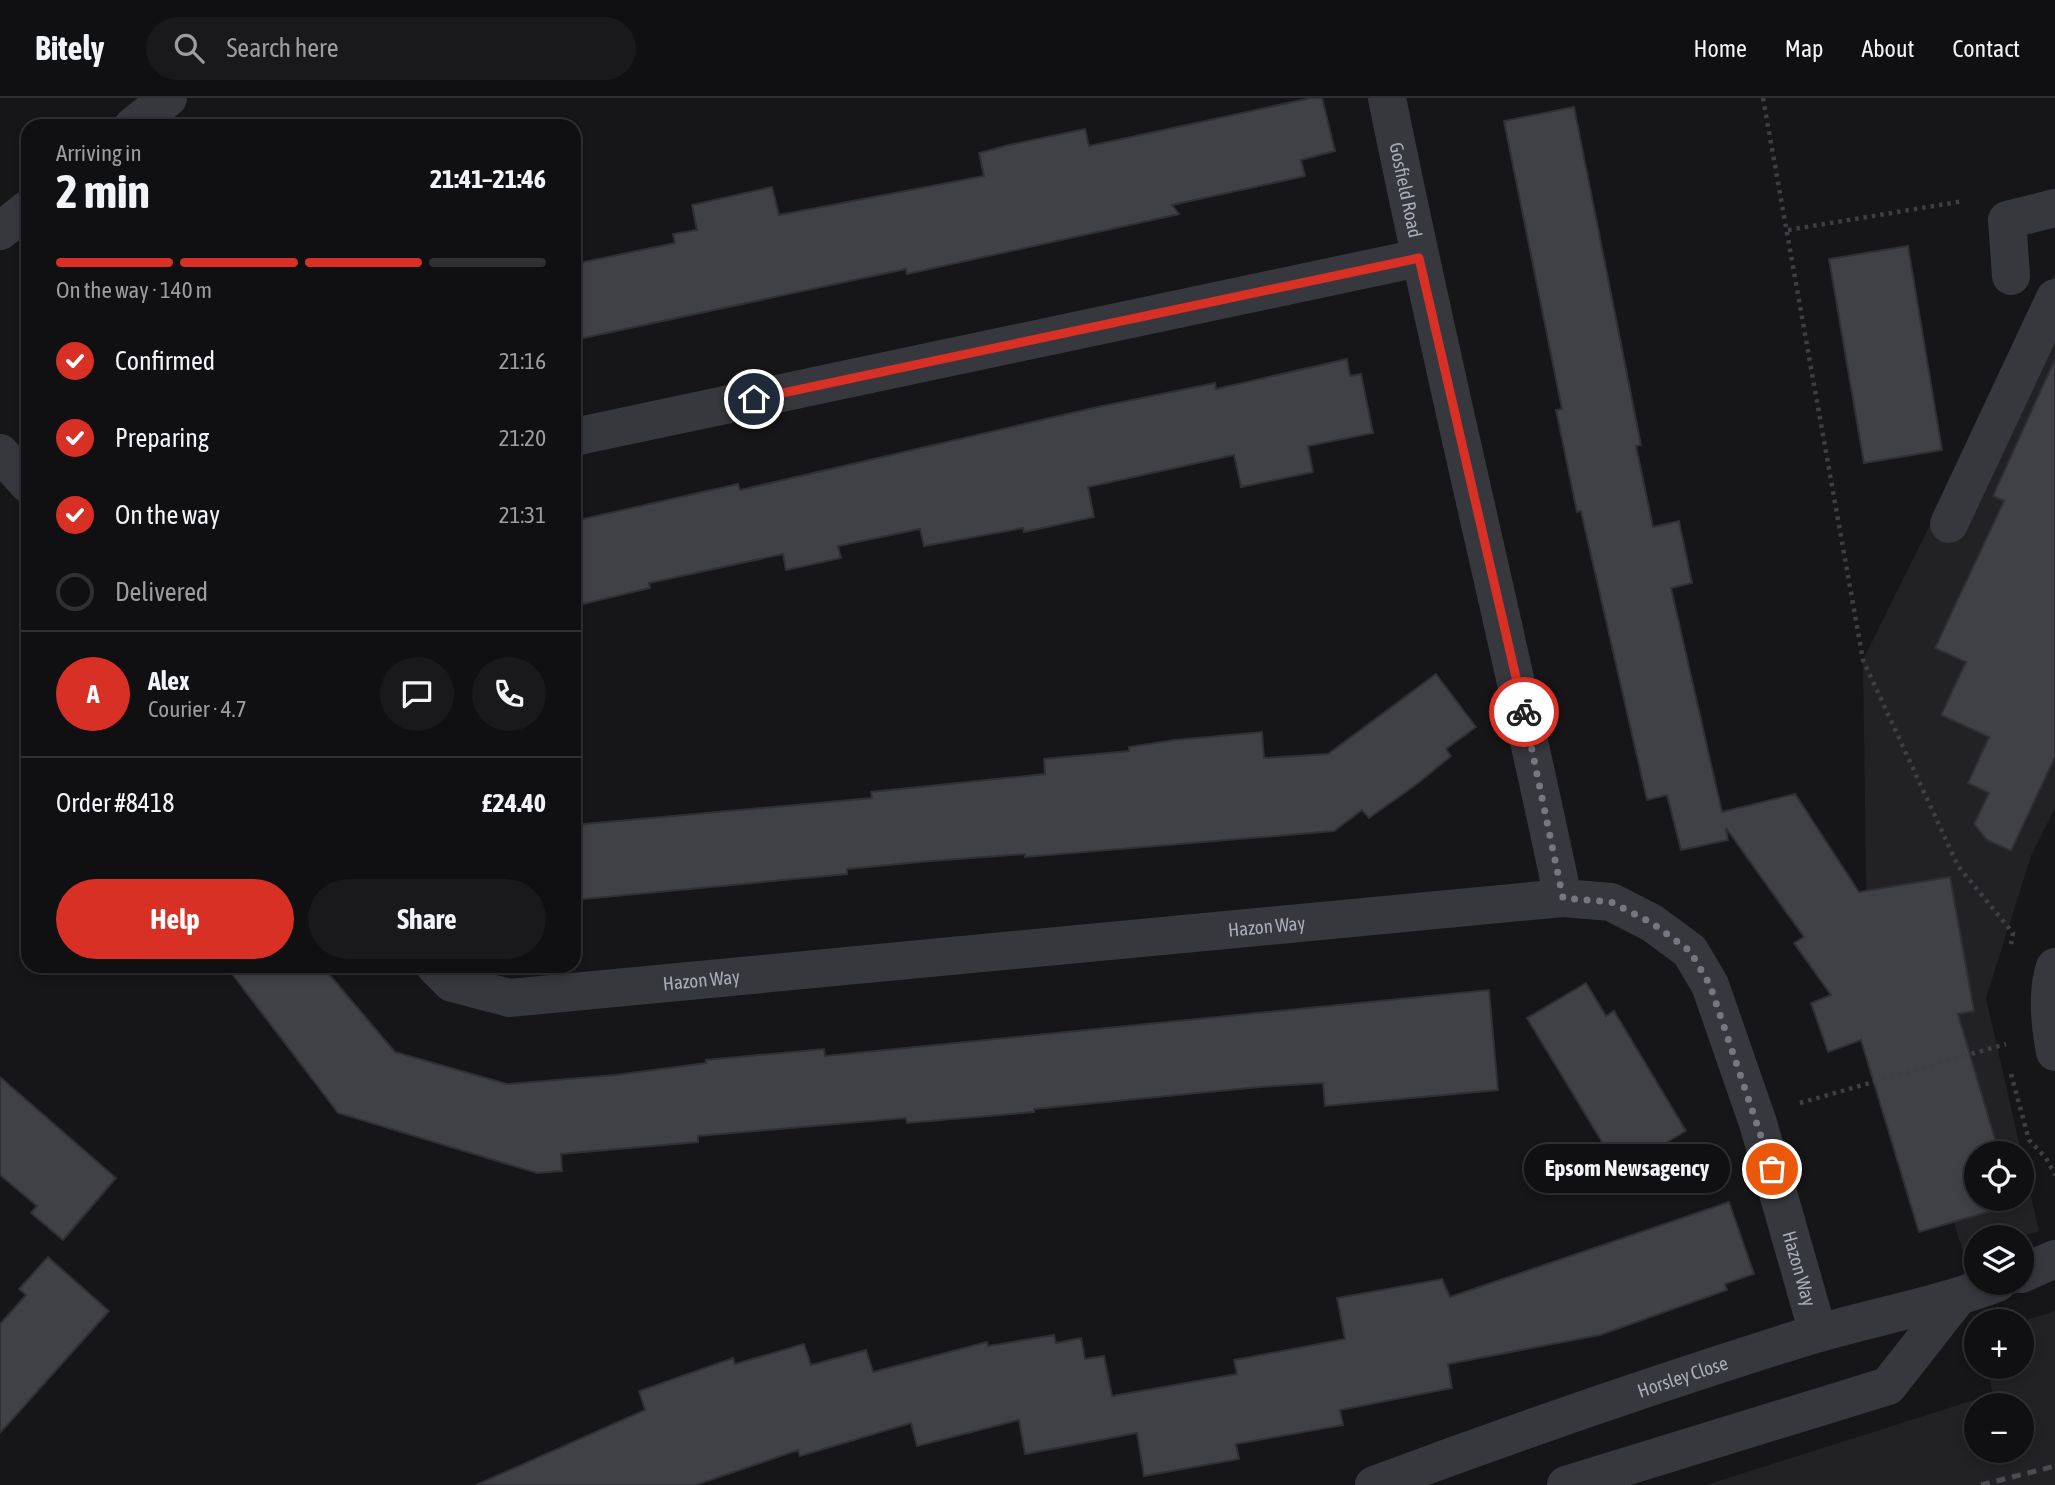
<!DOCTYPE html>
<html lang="en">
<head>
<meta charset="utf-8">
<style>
  body { margin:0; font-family:"Asap Condensed",sans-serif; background:#19191b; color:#f1f3f6; height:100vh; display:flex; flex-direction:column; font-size:26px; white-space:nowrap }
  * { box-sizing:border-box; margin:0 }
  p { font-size:23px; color:#9c9d9f }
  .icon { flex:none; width:38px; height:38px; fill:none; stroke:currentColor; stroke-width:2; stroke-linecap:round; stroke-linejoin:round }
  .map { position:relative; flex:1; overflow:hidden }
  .sheet { position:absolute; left:21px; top:21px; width:560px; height:854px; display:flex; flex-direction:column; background:#101012; border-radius:21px; box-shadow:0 4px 10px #0003,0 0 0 2px #303032 }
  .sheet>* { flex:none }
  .fabs { position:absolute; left:1964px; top:1043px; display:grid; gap:14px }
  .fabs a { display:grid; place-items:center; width:70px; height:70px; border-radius:50%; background:#101012; box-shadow:0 4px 10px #0003,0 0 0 2px #303032; font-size:35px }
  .pin { position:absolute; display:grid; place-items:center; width:60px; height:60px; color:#fff; margin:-30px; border:4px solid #fff; border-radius:50%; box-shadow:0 2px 7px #0007 }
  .courier { position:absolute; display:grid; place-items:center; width:70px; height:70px; margin:-35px; border:5px solid #d93025; border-radius:50%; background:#fff; color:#222; box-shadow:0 2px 9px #0007 }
  .bubble { position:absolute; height:49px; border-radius:24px; background:#101012; box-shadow:0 4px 10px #0003,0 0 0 2px #303032; font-size:23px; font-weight:700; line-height:49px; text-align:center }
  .headline em { font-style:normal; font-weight:700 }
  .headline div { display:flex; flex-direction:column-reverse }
  .headline { display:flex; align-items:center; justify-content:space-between; height:119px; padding:0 35px }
  h1 { font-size:46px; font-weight:700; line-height:52px }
  .bar { display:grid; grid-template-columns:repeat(4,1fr); gap:10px 7px; align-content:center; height:84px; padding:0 35px }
  .bar i { height:9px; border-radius:5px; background:#303032 }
  .bar .active { background:#d93025 }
  .bar p { grid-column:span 4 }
  .line { display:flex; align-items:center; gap:18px; padding:0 35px; border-top:2px solid #303032 }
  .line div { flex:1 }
  .round { display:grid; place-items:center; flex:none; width:74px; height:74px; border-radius:37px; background:#19191b }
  ol { padding:0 35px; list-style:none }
  li { display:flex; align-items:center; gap:21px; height:77px }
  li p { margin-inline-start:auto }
  li .icon { padding:7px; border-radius:50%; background:#d93025; color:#fff; stroke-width:4 }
  li:last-child { color:#9c9d9f }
  li i { width:38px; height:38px; border:4px solid #303032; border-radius:50% }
  .button { display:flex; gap:14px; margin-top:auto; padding:14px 35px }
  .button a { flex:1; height:80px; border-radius:42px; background:#d93025; color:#fff; font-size:28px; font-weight:700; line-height:80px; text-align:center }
  .button a+a { background:#19191b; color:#f1f3f6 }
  header { display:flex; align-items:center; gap:42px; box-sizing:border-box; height:98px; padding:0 35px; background:#101012; border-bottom:2px solid #303032 }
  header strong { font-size:33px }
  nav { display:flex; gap:38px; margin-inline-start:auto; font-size:24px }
  .search { width:490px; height:63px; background:#19191b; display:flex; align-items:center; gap:18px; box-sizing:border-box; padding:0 24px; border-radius:38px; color:#9c9d9f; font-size:26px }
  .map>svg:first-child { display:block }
</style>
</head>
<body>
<header>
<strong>Bitely</strong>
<div class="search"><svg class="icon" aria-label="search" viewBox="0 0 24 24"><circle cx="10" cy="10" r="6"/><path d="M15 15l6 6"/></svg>Search here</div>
<nav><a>Home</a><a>Map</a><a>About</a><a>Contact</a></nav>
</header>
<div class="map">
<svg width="2055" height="1387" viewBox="0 0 2055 1387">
  <rect width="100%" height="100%" fill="#161618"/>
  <g fill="#222225" fill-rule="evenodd">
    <path d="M 2055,175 L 2055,710 L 2031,758 L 1986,900 L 2039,1133 L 2020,1139 L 1976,1139 L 1976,1152 L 1964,1156 L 1867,853 L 1863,562 ZM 1976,1055 L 2021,1055 L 2021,1101 L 1976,1101 Z"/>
    <path d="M 2055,1213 L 2055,1387 L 1706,1387 L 1993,1296 L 1986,1269 L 2021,1269 L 2021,1224 ZM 1976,1307 L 2021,1307 L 2021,1353 L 1976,1353 Z"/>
  </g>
  <g fill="#404145" stroke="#303034" stroke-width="2">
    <path d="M 1311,0 L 1322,0 L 1335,53 L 1301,62 L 1305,78 L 1172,107 L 1179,116 L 952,166 L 907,176 L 906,171 L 574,242 L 574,166 L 675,145 L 673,136 L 697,132 L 692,107 L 772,89 L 779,117 L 984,78 L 979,55 L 1009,47 L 1085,31 L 1089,48 Z"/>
    <path d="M 1574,9 L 1641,347 L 1636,348 L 1653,429 L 1679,423 L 1692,485 L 1671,490 L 1722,714 L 1795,696 L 1859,794 L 1950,779 L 1974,913 L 1958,916 L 1999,1055 L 1976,1055 L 1976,1101 L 2014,1101 L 2015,1106 L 1919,1134 L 1861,942 L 1828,954 L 1811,905 L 1831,897 L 1794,845 L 1804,839 L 1726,730 L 1728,742 L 1681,752 L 1667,697 L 1647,702 L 1581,413 L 1577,414 L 1556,312 L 1562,311 L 1504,23 Z"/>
    <path d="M 1908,148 L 1942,352 L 1864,365 L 1829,161 Z"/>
    <path d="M 1347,261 L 1350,278 L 1361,276 L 1373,335 L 1308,348 L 1313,374 L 1241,389 L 1234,357 L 1088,389 L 1094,419 L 1024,434 L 1023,430 L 924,448 L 920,431 L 838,448 L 841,460 L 786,472 L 783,456 L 649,485 L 650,490 L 574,508 L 574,423 L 738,386 L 740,392 L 1093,310 L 1215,285 L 1216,291 Z"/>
    <path d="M 2055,261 L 2055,659 L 2011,753 L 1987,742 L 1974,726 L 1989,695 L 1968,685 L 1989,639 L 1941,617 L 1966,564 L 1935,550 L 2004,403 L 1993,398 Z"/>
    <path d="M 1436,576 L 1476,629 L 1446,651 L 1451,658 L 1417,686 L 1369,720 L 1362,712 L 1334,733 L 1025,759 L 1025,756 L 931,763 L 847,771 L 847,776 L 574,802 L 574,727 L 872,700 L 871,694 L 1045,676 L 1044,661 L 1129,653 L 1129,649 L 1174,642 L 1262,634 L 1264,660 L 1328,656 Z"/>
    <path d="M 226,868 L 322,868 L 395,954 L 507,986 L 615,977 L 706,965 L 706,962 L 824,951 L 825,958 L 855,955 L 1489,892 L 1498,992 L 1325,1008 L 1323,985 L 1260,989 L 1034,1011 L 1034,1014 L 907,1025 L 906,1020 L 698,1038 L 698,1044 L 561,1056 L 562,1073 L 537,1075 L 338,1015 Z"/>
    <path d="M 1586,885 L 1606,918 L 1614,913 L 1686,1033 L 1619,1072 L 1527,920 Z"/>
    <path d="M 0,979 L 116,1080 L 63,1142 L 31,1115 L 37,1108 L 0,1077 Z"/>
    <path d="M 1729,1104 L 1754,1176 L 1725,1186 L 1727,1192 L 1600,1237 L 1448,1266 L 1452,1290 L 1340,1312 L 1343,1327 L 1236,1346 L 1239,1361 L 1144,1378 L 1137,1335 L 1025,1356 L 1019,1322 L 917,1348 L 911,1325 L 800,1358 L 798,1352 L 696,1387 L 476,1387 L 645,1312 L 639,1293 L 733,1260 L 735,1266 L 804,1246 L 811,1267 L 866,1252 L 873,1274 L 987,1244 L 988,1248 L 1054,1237 L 1056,1245 L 1081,1240 L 1085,1261 L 1104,1258 L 1112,1298 L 1237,1276 L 1234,1262 L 1345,1241 L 1337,1200 L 1442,1181 L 1450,1199 Z"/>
    <path d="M 48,1159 L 109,1213 L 0,1335 L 0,1226 L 26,1197 L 19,1191 Z"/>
  </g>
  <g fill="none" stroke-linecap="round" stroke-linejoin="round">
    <g stroke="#3d3f44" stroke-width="4.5" stroke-dasharray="3.5 5" stroke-linecap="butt">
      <path d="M 1763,0 L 1863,562 L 1958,768 L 2013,835 L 2011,846"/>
      <path d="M 1788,132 L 1964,103"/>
      <path d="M 2011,976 L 2029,1042 L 2046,1060 L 2055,1077"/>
      <path d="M 1800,1005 L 2006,946"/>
    </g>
    <g stroke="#37383d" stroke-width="38">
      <path id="s1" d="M 1387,0 C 1441,268 1507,533 1563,800"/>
      <path d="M 133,28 L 168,0"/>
      <path d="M 0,133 L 28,111"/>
      <path d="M 2011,178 L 2007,122 L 2055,110"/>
      <path d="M 574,339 L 1419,160"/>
      <path d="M 0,355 L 28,386"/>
      <path d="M 1949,426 L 2055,200"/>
      <path id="s2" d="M 435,868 L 452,885 L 509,900 L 1563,800 L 1611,804 L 1652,825 L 1690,853 L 1710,887 L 1758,1025 L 1818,1235"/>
      <path d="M 2055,869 C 2046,895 2050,928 2055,954"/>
      <path d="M 2021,1176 L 2055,1161"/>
      <path id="s3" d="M 1374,1387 C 1516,1334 1658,1285 1802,1240 C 1867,1220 1934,1209 1997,1185"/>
      <path d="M 1566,1387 L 1888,1288 L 1957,1200"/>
    </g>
    <path stroke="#4a4c52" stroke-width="5" stroke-dasharray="9 7" stroke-linecap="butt" d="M 1981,1387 L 2055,1368"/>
  </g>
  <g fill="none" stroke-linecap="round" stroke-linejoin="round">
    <path stroke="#757880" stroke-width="7" stroke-dasharray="0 12.6" d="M 1524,614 L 1563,800 L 1611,804 L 1652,825 L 1690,853 L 1710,887 L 1772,1071"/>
    <path stroke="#d93025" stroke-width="9" d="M 754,301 L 1419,160 L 1524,614"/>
  </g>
  <g text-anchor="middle" stroke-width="6" stroke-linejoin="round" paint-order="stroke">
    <g font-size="19" fill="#a8adb8" stroke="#111113">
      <text dy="7" stroke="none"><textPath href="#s1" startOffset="94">Gosfield Road</textPath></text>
      <text dy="7" stroke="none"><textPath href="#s2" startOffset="844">Hazon Way</textPath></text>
      <text dy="7" stroke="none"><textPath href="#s2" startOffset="276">Hazon Way</textPath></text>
      <text dy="7" stroke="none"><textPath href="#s2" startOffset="1620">Hazon Way</textPath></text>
      <text dy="7" stroke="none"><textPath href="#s3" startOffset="327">Horsley Close</textPath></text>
    </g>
  </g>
</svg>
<div class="fabs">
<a><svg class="icon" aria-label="locate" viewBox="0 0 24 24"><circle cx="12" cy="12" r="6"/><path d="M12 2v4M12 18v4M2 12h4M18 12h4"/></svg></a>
<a><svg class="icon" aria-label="layers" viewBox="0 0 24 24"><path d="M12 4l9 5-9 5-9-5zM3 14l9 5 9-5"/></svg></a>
<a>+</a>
<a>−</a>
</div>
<div class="pin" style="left:1772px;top:1071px;background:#ea580c"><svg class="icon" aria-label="bag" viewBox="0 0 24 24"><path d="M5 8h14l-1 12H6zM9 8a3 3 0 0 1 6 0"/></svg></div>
<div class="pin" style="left:754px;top:301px;background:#1f2937"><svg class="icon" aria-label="home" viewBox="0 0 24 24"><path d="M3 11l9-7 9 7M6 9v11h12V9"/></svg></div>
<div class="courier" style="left:1524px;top:614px"><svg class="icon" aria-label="bike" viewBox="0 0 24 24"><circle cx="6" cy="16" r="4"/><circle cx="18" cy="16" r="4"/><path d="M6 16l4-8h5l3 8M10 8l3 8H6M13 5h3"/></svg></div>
<div class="bubble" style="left:1524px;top:1046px;width:206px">Epsom Newsagency</div>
<section class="sheet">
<div class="headline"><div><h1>2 min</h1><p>Arriving in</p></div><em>21:41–21:46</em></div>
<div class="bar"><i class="active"></i><i class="active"></i><i class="active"></i><i></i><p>On the way · 140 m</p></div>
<ol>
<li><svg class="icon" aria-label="check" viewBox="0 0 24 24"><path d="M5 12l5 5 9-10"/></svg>Confirmed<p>21:16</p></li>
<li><svg class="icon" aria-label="check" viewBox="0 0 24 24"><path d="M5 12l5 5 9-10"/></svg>Preparing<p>21:20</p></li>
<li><svg class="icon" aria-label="check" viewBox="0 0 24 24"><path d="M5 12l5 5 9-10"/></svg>On the way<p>21:31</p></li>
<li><i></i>Delivered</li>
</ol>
<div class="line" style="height:126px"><b class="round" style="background:#d93025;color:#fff">A</b><div><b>Alex</b><p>Courier · 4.7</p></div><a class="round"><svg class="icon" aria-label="chat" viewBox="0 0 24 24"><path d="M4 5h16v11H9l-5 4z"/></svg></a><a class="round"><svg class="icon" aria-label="phone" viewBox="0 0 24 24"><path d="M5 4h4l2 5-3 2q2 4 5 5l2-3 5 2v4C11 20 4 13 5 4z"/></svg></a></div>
<div class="line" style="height:91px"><div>Order #8418</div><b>£24.40</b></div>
<div class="button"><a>Help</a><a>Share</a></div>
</section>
</div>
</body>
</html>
